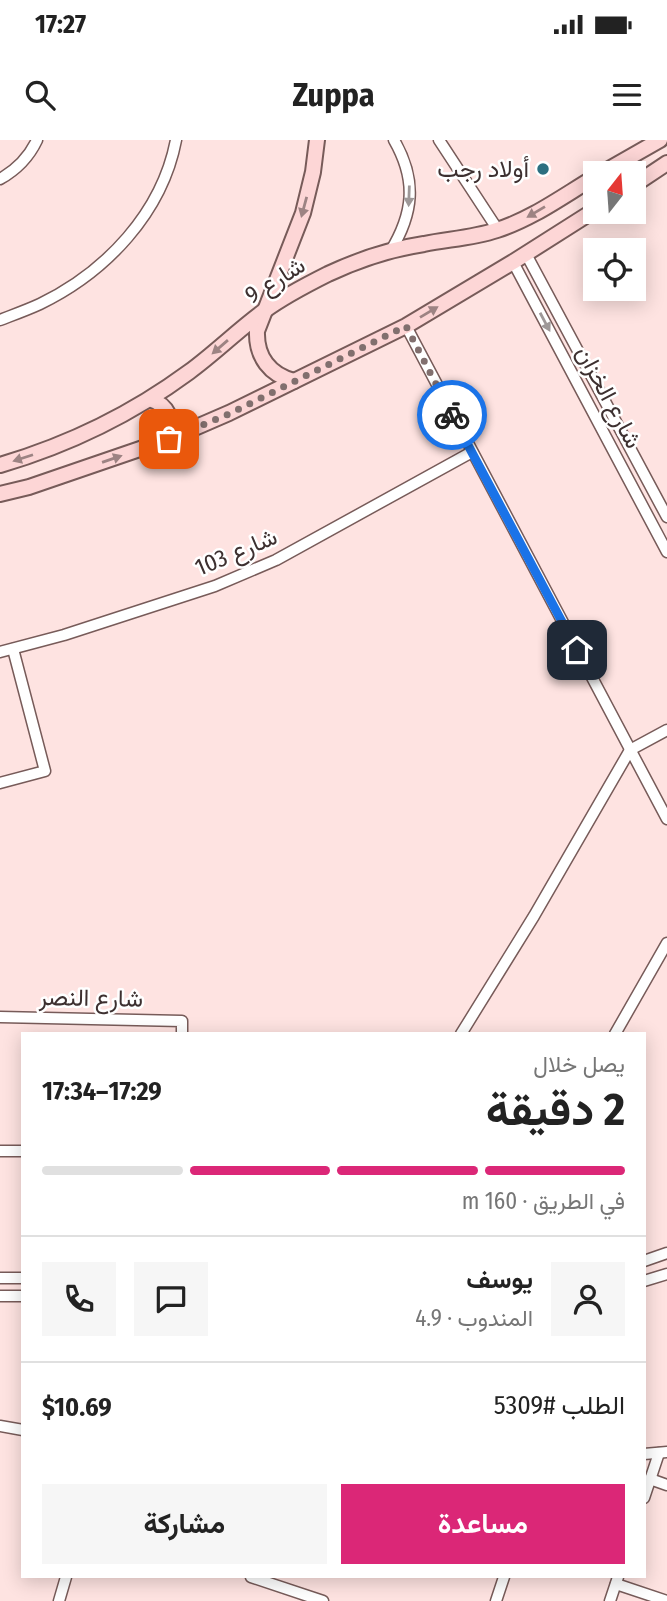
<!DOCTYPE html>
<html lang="ar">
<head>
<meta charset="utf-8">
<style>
  body { margin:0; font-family:"Fira Sans Condensed",Vazirmatn,sans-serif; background:#f6f6f6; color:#222; direction:rtl; height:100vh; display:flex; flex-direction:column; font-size:26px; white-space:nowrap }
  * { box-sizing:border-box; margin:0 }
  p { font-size:23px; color:#767676 }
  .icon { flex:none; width:38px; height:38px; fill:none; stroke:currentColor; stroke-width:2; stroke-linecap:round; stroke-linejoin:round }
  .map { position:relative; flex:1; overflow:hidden; direction:ltr }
  .details { position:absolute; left:21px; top:892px; width:625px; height:546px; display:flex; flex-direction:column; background:#fff; border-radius:0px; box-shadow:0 4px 18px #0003; direction:rtl }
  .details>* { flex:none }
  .needle { width:46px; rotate:17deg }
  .buttons { position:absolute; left:583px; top:21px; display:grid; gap:14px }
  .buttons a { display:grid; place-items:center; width:63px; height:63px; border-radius:0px; background:#fff; box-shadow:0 4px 18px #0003; font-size:35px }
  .pin { position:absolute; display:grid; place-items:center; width:60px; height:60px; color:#fff; margin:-30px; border-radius:14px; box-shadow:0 4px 10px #0006 }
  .courier { position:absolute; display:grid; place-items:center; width:70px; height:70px; margin:-35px; border:5px solid #1a73e8; border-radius:50%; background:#fff; color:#222; box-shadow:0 2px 9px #0007 }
  .head em { font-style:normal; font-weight:700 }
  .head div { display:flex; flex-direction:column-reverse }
  .head { display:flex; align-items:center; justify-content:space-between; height:119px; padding:0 21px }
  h1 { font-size:46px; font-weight:700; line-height:52px }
  .bar { display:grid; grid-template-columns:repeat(4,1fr); gap:10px 7px; align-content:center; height:84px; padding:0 21px }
  .bar i { height:9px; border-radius:5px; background:#e0e0e0 }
  .bar .selected { background:#db2777 }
  .bar p { grid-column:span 4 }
  .line { display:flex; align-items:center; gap:18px; padding:0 21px; border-top:2px solid #e0e0e0 }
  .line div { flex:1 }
  .round { display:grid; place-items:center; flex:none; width:74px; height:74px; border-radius:0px; background:#f6f6f6 }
  .primary-button { display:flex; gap:14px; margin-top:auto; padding:14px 21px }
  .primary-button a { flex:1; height:80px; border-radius:0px; background:#db2777; color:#fff; font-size:28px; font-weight:700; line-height:80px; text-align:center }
  .primary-button a+a { background:#f6f6f6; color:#222 }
  .status { display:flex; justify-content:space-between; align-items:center; height:49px; padding:0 35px; background:#fff; direction:ltr }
  .status svg { height:19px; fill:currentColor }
  header { display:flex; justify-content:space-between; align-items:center; height:91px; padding:0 21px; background:#fff; font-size:32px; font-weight:700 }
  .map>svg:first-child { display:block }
</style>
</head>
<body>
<div class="status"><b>17:27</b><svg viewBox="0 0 49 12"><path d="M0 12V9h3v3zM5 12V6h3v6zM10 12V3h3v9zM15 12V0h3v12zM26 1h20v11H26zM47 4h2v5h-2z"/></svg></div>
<header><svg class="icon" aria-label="menu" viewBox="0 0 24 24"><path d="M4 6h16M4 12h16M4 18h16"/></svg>Zuppa<svg class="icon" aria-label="search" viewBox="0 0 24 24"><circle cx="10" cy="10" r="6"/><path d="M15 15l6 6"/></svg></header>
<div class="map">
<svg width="667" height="1461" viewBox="0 0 667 1461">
  <rect width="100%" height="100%" fill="#fee3e1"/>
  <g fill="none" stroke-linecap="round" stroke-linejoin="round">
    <g stroke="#775b59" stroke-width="13">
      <g id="minor">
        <path d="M 439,0 L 498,90"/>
        <path d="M 0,39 C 16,30 29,17 37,0"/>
        <path d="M 390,112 C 414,73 417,40 394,0"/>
        <path d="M 526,114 L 667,377"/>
        <path d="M 513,122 L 667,412"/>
        <path d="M 0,180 C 13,175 27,170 40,164 C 106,132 162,73 176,0"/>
        <path d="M 406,186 L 667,679"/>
        <path d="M 0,512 L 64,495 L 215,446 L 276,420 L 472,312"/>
        <path d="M 0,643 L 45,631 L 13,509"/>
        <path d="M 0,877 L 182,881 L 182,894"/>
        <path d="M 461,894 L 534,776 L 630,610 L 667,590"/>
        <path d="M 615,894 L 667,803"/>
        <path d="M 0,1011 L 23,1011"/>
        <path d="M 644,1121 L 667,1113"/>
        <path d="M 0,1138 L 23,1138"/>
        <path d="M 644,1141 L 667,1134"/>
        <path d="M 0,1156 L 23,1156"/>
        <path d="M 0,1286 L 23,1290"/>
        <path d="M 644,1314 L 667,1312"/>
        <path d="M 650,1339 L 667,1345"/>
        <path d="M 644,1358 L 659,1313"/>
        <path d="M 251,1437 L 323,1461"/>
        <path d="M 616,1444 L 667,1461"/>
        <path d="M 59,1461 L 66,1437"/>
        <path d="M 496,1461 L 504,1437"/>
        <path d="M 610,1461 L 618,1437"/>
      </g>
    </g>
    <g stroke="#775b59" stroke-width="18">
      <g id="secondary">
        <path d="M 602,33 L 660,0"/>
        <path d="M 634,45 L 667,23"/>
        <path d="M 294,241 C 270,235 256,217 257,191 L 303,73 L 313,32 L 317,0"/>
        <path d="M 150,259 C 168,265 175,281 169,299"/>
        <path d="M 0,325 C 68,305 132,274 189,232 C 215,213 238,190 264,171 C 283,157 306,145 328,134 C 358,120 391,109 424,104 C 449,99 473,98 497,90 C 532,79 563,56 595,37"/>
        <path d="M 0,354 L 29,347 L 169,299 L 229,273 L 406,186 L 513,122 L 595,70"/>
      </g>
    </g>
    <use href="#minor" stroke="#fff" stroke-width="10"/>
    <use href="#secondary" stroke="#fdd6d6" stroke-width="14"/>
  </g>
  <defs><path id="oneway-solid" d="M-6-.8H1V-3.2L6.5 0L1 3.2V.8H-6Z" transform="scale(1.75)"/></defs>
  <g fill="#9e9898">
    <use href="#oneway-solid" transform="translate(409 56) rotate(92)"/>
    <use href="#oneway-solid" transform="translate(545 182) rotate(62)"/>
  </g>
  <g fill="#9d8383">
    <use href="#oneway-solid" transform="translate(304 67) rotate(105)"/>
    <use href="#oneway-solid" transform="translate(536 72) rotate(149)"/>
    <use href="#oneway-solid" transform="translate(429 172) rotate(-31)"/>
    <use href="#oneway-solid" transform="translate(220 207) rotate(139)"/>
    <use href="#oneway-solid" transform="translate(23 318) rotate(162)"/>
    <use href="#oneway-solid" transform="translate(112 319) rotate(-19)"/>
  </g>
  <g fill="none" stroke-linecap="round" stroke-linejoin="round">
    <path stroke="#816f6e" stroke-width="7" stroke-dasharray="0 12.6" d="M 169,299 L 229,274 L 406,186 L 452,275"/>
    <path stroke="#1a73e8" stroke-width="9" d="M 452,275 L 577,510"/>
  </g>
  <circle fill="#2c6f80" stroke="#fff" stroke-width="2.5" cx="543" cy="29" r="7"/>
  <g text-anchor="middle" stroke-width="5" stroke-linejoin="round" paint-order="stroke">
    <g font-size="24" fill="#3d3030" stroke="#fff" text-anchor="end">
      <text x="529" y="37">أولاد رجب</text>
    </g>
    <g font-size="24" fill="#3d3030" stroke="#fff">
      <text transform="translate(275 140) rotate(-32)" y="8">شارع 9</text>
      <text transform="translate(609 257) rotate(62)" y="8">شارع الخزان</text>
      <text transform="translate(236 412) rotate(-23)" y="8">شارع 103</text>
      <text transform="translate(91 858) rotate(1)" y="8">شارع النصر</text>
    </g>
  </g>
</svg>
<div class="buttons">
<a><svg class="needle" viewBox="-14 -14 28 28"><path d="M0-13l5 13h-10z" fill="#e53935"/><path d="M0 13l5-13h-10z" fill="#767676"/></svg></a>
<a><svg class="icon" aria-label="locate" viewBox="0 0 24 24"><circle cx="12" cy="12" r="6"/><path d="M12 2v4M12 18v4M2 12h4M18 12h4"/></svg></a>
</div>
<div class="pin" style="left:169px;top:299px;background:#ea580c"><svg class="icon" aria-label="bag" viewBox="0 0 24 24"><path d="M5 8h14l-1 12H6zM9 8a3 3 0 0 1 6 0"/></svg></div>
<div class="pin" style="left:577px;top:510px;background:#1f2937"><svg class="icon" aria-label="home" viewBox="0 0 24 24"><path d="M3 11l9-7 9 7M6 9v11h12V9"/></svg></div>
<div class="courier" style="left:452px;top:275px"><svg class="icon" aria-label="bike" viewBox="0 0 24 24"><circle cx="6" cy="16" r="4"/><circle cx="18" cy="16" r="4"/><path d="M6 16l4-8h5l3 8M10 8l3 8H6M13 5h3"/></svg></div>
<section class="details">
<div class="head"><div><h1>2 دقيقة</h1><p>يصل خلال</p></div><em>17:29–17:34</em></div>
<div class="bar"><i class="selected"></i><i class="selected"></i><i class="selected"></i><i></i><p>في الطريق · 160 m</p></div>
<div class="line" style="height:126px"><a class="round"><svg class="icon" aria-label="person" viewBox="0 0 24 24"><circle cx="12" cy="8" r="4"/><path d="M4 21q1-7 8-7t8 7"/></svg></a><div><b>يوسف</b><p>المندوب · 4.9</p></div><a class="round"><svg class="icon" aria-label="chat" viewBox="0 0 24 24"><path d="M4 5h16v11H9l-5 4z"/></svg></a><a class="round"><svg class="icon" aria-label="phone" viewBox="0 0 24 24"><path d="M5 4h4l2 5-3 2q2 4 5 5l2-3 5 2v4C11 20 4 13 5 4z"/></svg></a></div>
<div class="line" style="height:91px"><div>الطلب #5309</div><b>$10.69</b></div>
<div class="primary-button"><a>مساعدة</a><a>مشاركة</a></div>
</section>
</div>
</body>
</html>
